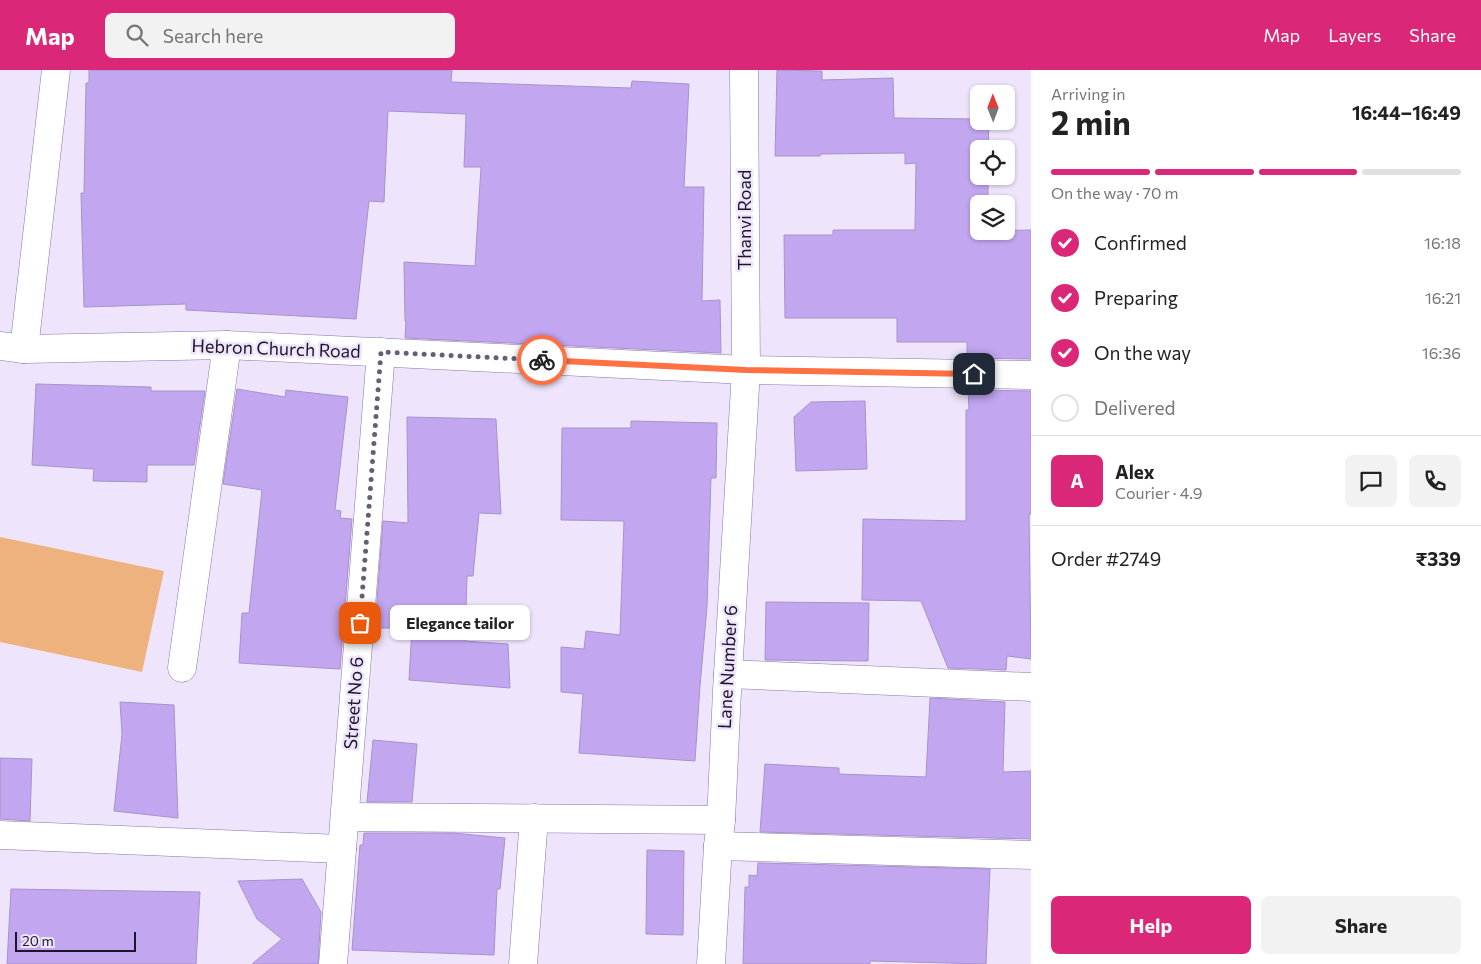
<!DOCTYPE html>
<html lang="en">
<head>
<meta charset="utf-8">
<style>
  body { margin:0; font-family:Commissioner,sans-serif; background:#f2f2f2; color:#222; height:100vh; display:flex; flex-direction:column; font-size:19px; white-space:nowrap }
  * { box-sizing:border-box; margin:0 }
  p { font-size:16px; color:#767676 }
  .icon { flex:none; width:28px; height:28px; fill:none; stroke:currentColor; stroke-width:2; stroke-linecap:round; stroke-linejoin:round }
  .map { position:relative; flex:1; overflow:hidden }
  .drawer { display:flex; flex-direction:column; background:#fff; width:450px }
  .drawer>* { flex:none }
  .needle { width:32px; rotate:359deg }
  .fabs { position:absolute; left:970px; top:15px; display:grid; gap:10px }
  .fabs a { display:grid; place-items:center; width:45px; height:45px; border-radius:8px; background:#fff; box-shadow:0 1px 4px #0004; font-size:25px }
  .scale { position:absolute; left:15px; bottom:12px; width:121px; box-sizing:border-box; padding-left:5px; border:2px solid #1d152a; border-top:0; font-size:14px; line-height:18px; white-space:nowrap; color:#1d152a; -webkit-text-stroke:4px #eee5fd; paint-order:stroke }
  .pin { position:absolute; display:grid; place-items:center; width:42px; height:42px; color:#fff; margin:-21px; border-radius:10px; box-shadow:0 2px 8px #0006 }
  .courier { position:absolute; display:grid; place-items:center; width:50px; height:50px; margin:-25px; border:4px solid #ff7043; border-radius:50%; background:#fff; color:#222; box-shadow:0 1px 6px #0007 }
  .bubble { position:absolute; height:35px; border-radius:8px; background:#fff; box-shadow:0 1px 4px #0004; font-size:16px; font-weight:700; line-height:35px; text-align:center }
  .head em { font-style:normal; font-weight:700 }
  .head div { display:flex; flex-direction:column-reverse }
  .head { display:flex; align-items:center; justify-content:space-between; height:85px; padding:0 20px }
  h1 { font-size:32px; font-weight:700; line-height:38px }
  .bar { display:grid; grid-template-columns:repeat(4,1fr); gap:8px 5px; align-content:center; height:60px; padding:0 20px }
  .bar i { height:6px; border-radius:4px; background:#e0e0e0 }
  .bar .active { background:#db2777 }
  .bar p { grid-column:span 4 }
  .line { display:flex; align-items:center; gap:12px; padding:0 20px; border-top:1px solid #e0e0e0 }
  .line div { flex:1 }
  .round { display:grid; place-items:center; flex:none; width:52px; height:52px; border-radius:8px; background:#f2f2f2 }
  ol { padding:0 20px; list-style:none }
  li { display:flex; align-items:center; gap:15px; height:55px }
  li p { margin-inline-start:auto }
  li .icon { padding:5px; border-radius:50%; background:#db2777; color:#fff; stroke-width:4 }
  li:last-child { color:#767676 }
  li i { width:28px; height:28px; border:2px solid #e0e0e0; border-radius:50% }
  .primary-button { display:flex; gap:10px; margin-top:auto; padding:10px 20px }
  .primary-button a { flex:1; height:58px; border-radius:8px; background:#db2777; color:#fff; font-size:20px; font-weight:700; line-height:58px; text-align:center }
  .primary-button a+a { background:#f2f2f2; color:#222 }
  header { display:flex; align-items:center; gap:30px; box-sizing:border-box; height:70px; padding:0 25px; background:#db2777; color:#fff }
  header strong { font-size:24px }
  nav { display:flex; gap:28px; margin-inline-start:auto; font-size:18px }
  .search { width:350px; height:45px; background:#f2f2f2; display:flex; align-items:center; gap:12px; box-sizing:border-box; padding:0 18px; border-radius:8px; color:#767676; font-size:19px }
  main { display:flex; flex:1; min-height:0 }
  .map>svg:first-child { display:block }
</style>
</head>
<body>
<header>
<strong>Map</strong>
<div class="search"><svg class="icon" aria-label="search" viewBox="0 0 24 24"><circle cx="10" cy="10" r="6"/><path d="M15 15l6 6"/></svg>Search here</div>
<nav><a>Map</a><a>Layers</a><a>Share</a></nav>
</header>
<main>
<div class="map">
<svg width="1031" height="894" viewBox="0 0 1031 894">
  <rect width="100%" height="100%" fill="#eee5fd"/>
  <path fill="#eeb27f" d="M 0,467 L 164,501 L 142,602 L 0,572 Z"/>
  <g fill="#c2a6f0" stroke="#a792ca">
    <path d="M 89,0 L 452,0 L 451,12 L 631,18 L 632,11 L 689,14 L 684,117 L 704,117 L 702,231 L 720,230 L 721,283 L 405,268 L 406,251 L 405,251 L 404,192 L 475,196 L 481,97 L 464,97 L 466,44 L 388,41 L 384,132 L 369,131 L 356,249 L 186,240 L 186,234 L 84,237 L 81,123 L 84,123 L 86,13 L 89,13 Z"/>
    <path d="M 777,0 L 822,1 L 822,10 L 893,8 L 894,48 L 979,49 L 979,51 L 989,51 L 988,79 L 979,79 L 979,106 L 988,106 L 988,134 L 979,134 L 979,161 L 1031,160 L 1031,289 L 967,288 L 967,272 L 897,272 L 897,248 L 785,248 L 784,165 L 833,165 L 833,160 L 915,160 L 916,93 L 905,94 L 905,83 L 821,84 L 820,86 L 775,86 Z"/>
    <path d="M 36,314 L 151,317 L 151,321 L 205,321 L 194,395 L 147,395 L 147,412 L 93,411 L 94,399 L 32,395 Z"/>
    <path d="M 237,319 L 285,327 L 286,320 L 348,327 L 335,440 L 341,441 L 340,448 L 352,449 L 340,599 L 239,593 L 242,543 L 249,543 L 262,420 L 223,414 Z"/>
    <path d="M 968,320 L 1031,321 L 1031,444 L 1029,444 L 1031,589 L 1007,586 L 1006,600 L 948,598 L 921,531 L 862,530 L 863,449 L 966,451 L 966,340 L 969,340 Z"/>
    <path d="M 865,331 L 867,399 L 796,401 L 794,347 L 811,332 Z"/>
    <path d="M 407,347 L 496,349 L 501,444 L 479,443 L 473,506 L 467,506 L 465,571 L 508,574 L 510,618 L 409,610 L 412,558 L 375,558 L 383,451 L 408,453 Z"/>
    <path d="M 631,351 L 717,353 L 716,408 L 711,408 L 707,537 L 700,616 L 695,691 L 579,683 L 583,624 L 561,622 L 561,577 L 584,579 L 586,561 L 620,565 L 624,451 L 561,450 L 562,358 L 631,358 Z"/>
    <path d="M 766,532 L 869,533 L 868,591 L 765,590 Z"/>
    <path d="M 930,628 L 1005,632 L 1003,702 L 1031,701 L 1031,769 L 760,762 L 765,694 L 839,698 L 839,704 L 926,707 Z"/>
    <path d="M 120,632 L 174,635 L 178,748 L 114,741 L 122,664 Z"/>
    <path d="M 373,670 L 417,674 L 412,732 L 367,732 Z"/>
    <path d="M 0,688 L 32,689 L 30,751 L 0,749 Z"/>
    <path d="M 364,763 L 453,763 L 505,768 L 500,819 L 497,819 L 494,885 L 352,880 L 360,775 L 363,775 Z"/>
    <path d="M 647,780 L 684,781 L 683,865 L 646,864 Z"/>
    <path d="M 758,793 L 990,799 L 986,894 L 870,891 L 870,894 L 743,894 L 745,817 L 749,817 L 749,805 L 757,806 Z"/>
    <path d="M 302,809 L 321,842 L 318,894 L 252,894 L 282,869 L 257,849 L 238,811 Z"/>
    <path d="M 11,819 L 200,822 L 196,894 L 7,894 Z"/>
  </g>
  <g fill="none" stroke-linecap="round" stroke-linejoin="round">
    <g stroke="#8a75ab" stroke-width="29">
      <g id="minor">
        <path d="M 0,276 L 24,279 L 227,275 L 746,300 L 1031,305"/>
        <path d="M 24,279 L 56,0"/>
        <path d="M 182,598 L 227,275"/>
        <path d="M 728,604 L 1031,617"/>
        <path d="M 346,747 L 721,750"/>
        <path d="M 0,765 L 342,779"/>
        <path d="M 718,776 L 1031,785"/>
        <path d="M 333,894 L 381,282"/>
        <path d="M 523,894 L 534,748"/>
        <path d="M 711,894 L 718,776 L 721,750 L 727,621 L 746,300 L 744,0"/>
      </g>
    </g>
    <use href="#minor" stroke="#fff" stroke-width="28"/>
  </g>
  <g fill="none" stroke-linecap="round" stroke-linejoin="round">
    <path stroke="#665e74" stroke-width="5" stroke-dasharray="0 9" d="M 360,553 L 381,282 L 542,290"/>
    <path stroke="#ff7043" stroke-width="6" d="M 542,290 L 746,300 L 974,304"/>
  </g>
  <g text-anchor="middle" stroke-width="5" stroke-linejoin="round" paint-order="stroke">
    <g font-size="18" fill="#1d152a" stroke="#eee5fd">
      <text transform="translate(745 150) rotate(-90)" y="6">Thanvi Road</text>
      <text transform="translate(276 279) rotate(2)" y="6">Hebron Church Road</text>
      <text transform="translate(728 597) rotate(-87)" y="6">Lane Number 6</text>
      <text transform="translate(354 633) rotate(-86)" y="6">Street No 6</text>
    </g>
  </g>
</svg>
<div class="fabs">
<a><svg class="needle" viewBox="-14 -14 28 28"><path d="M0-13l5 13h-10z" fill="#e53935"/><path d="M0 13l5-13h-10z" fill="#767676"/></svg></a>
<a><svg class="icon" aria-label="locate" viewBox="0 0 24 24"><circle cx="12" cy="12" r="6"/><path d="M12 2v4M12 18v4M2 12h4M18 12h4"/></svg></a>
<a><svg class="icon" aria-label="layers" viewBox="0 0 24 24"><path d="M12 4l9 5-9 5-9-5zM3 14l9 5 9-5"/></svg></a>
</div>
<div class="scale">20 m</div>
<div class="pin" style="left:360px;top:553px;background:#ea580c"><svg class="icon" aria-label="bag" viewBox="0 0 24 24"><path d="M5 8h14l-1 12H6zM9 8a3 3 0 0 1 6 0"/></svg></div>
<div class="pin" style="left:974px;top:304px;background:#1f2937"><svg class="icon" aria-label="home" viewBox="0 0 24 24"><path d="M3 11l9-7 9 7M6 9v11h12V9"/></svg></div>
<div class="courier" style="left:542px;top:290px"><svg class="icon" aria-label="bike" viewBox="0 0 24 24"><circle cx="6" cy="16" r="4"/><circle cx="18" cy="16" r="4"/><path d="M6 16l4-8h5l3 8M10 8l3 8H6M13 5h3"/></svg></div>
<div class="bubble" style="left:390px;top:535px;width:140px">Elegance tailor</div>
</div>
<section class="drawer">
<div class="head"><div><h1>2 min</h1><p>Arriving in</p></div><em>16:44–16:49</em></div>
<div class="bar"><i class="active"></i><i class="active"></i><i class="active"></i><i></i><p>On the way · 70 m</p></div>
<ol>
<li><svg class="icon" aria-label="check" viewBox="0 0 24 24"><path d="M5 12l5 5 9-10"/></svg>Confirmed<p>16:18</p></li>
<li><svg class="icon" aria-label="check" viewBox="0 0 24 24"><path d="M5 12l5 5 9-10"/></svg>Preparing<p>16:21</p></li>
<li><svg class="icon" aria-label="check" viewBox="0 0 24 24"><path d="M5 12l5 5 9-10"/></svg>On the way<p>16:36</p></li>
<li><i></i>Delivered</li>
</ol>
<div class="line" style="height:90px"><b class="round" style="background:#db2777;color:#fff">A</b><div><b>Alex</b><p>Courier · 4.9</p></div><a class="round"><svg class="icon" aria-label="chat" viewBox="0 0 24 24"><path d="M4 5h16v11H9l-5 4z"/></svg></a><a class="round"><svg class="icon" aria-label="phone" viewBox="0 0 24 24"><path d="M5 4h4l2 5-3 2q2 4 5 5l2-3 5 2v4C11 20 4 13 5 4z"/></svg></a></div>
<div class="line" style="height:65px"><div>Order #2749</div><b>₹339</b></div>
<div class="primary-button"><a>Help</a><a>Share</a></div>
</section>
</main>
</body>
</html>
